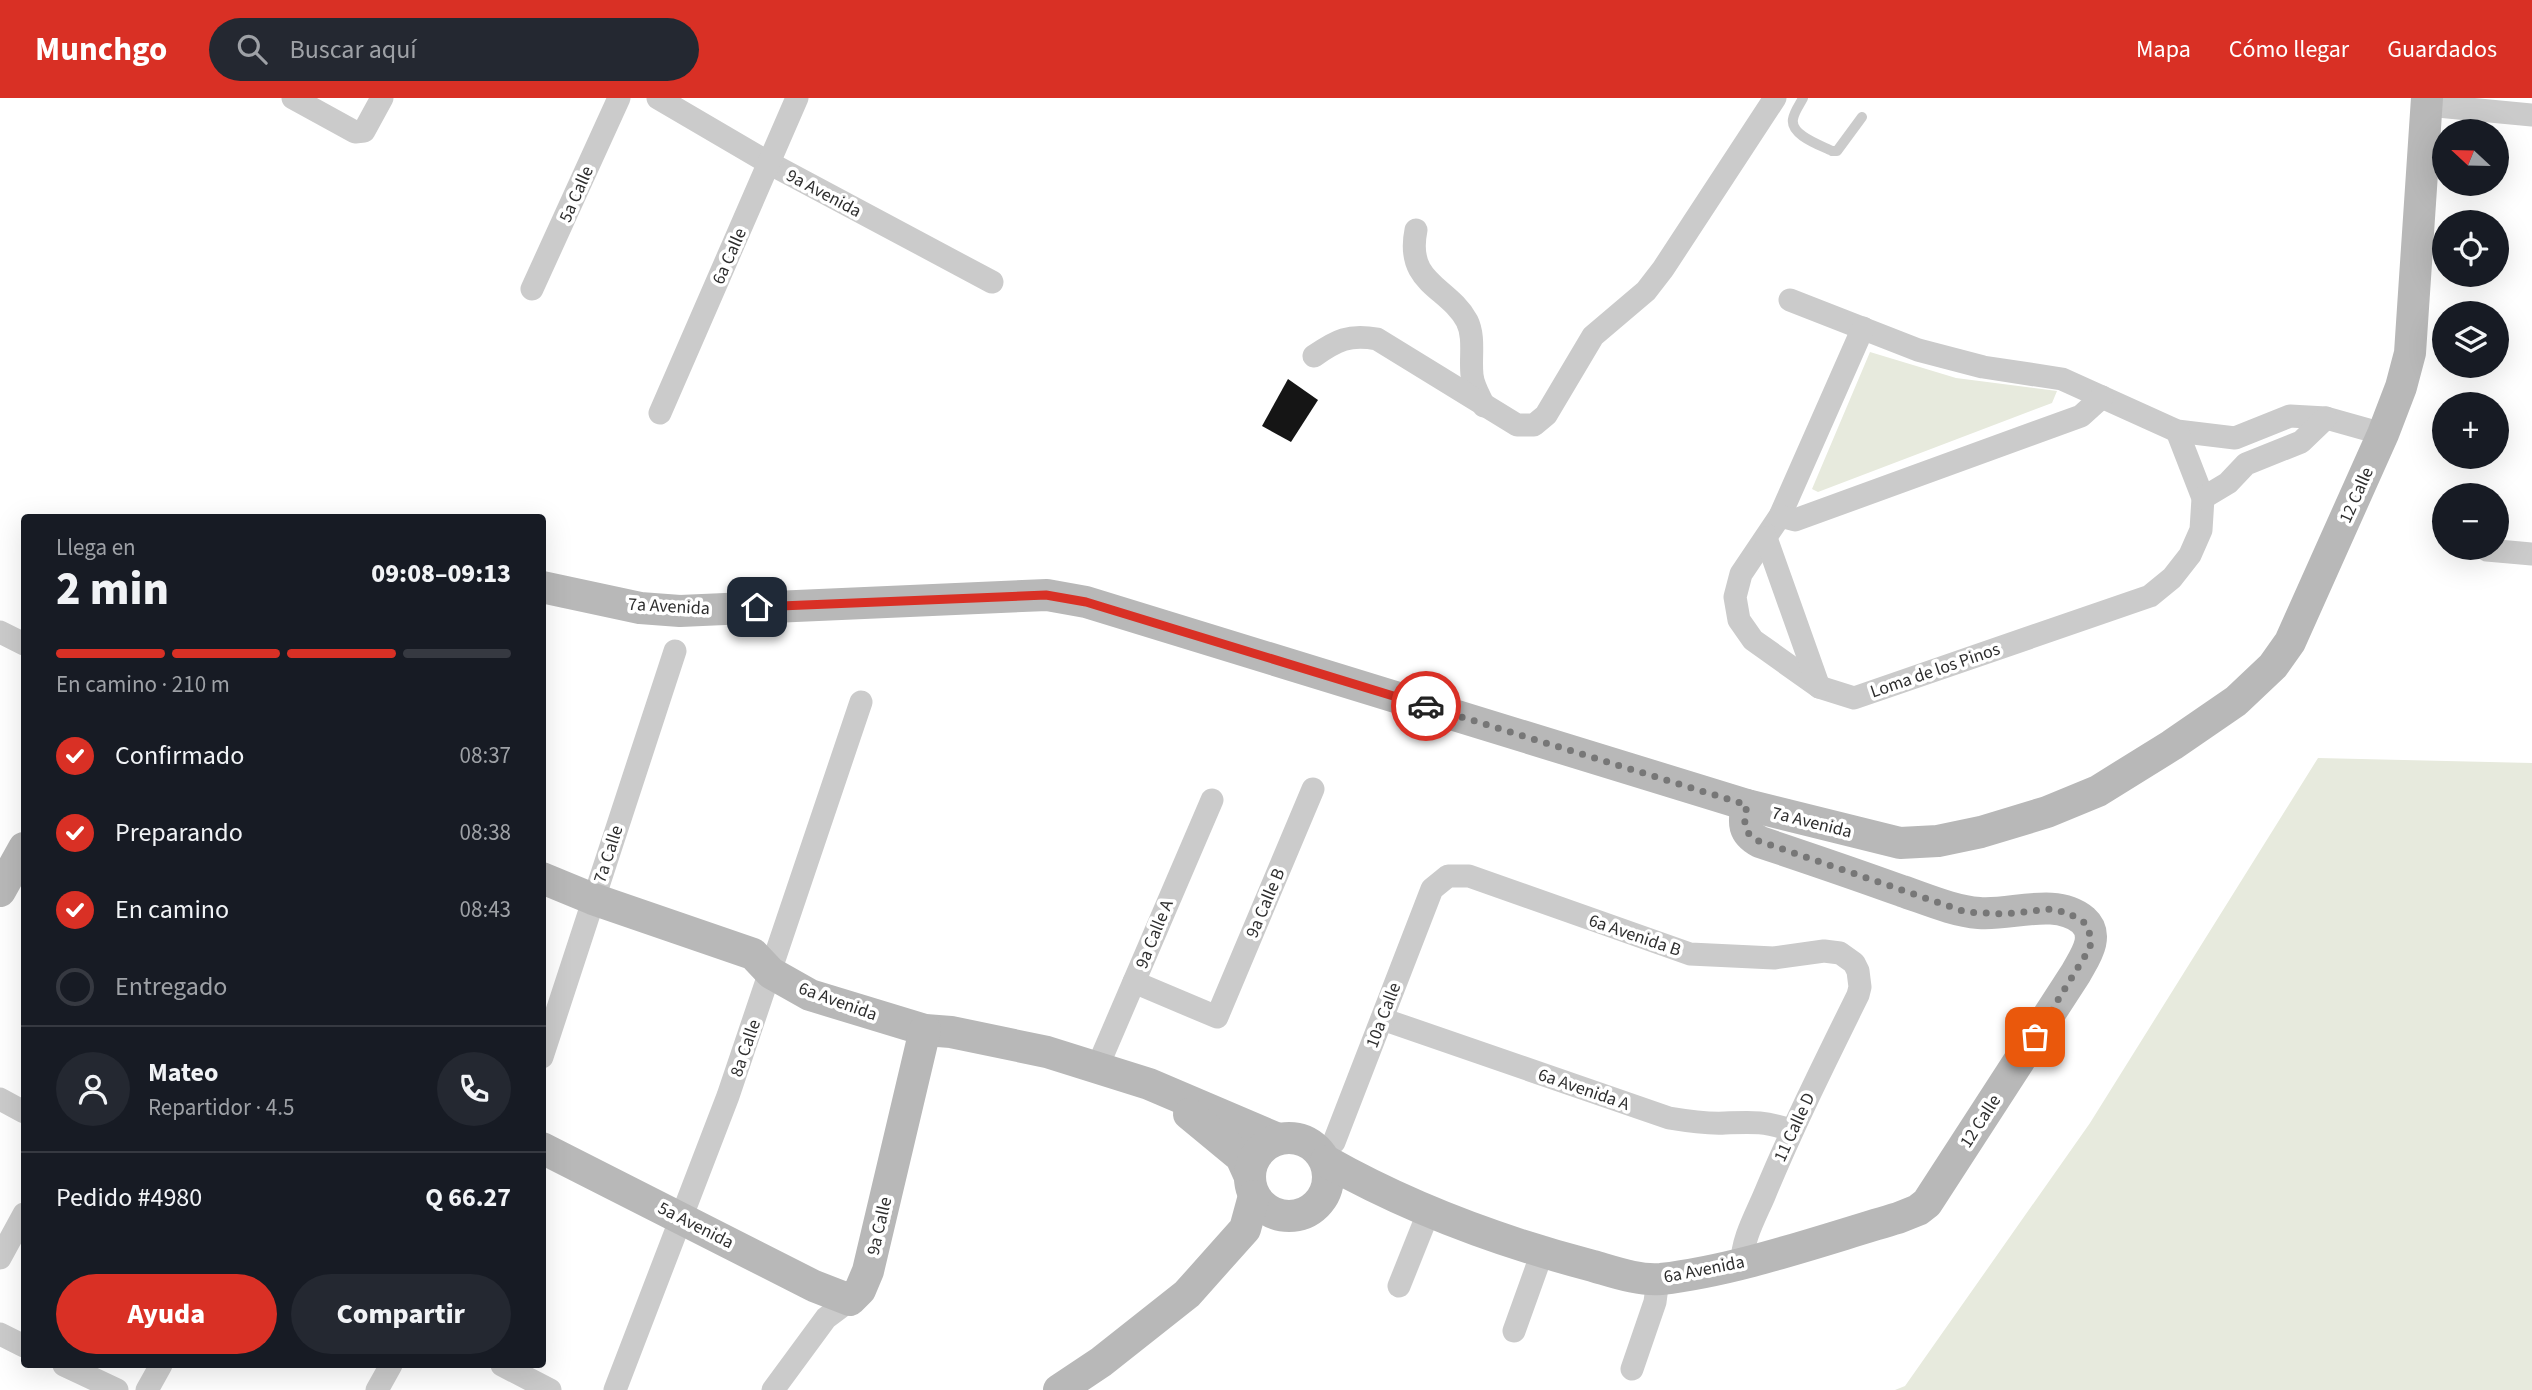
<!DOCTYPE html>
<html lang="es">
<head>
<meta charset="utf-8">
<style>
  body { margin:0; font-family:"Source Sans 3",sans-serif; background:#242831; color:#f1f3f6; height:100vh; display:flex; flex-direction:column; font-size:26px; white-space:nowrap }
  * { box-sizing:border-box; margin:0 }
  p { font-size:23px; color:#9ea1a6 }
  .icon { flex:none; width:38px; height:38px; fill:none; stroke:currentColor; stroke-width:2; stroke-linecap:round; stroke-linejoin:round }
  .map { position:relative; flex:1; overflow:hidden }
  .drawer { position:absolute; left:21px; top:416px; width:525px; height:854px; display:flex; flex-direction:column; background:#171b24; border-radius:7px; box-shadow:0 7px 28px #0002 }
  .drawer>* { flex:none }
  .needle { width:46px; rotate:292deg }
  .tools { position:absolute; left:2432px; top:21px; display:grid; gap:14px }
  .tools a { display:grid; place-items:center; width:77px; height:77px; border-radius:50%; background:#171b24; box-shadow:0 7px 28px #0002; font-size:35px }
  .pin { position:absolute; display:grid; place-items:center; width:60px; height:60px; color:#fff; margin:-30px; border-radius:14px; box-shadow:0 4px 10px #0006 }
  .courier { position:absolute; display:grid; place-items:center; width:70px; height:70px; margin:-35px; border:5px solid #d93025; border-radius:50%; background:#fff; color:#222; box-shadow:0 2px 9px #0007 }
  .summary em { font-style:normal; font-weight:800 }
  .summary div { display:flex; flex-direction:column-reverse }
  .summary { display:flex; align-items:center; justify-content:space-between; height:119px; padding:0 35px }
  h1 { font-size:46px; font-weight:800; line-height:52px }
  .bar { display:grid; grid-template-columns:repeat(4,1fr); gap:10px 7px; align-content:center; height:84px; padding:0 35px }
  .bar i { height:9px; border-radius:5px; background:#363941 }
  .bar .current { background:#d93025 }
  .bar p { grid-column:span 4 }
  .line { display:flex; align-items:center; gap:18px; padding:0 35px; border-top:2px solid #363941 }
  .line div { flex:1 }
  .round { display:grid; place-items:center; flex:none; width:74px; height:74px; border-radius:37px; background:#242831 }
  ol { padding:0 35px; list-style:none }
  li { display:flex; align-items:center; gap:21px; height:77px }
  li p { margin-inline-start:auto }
  li .icon { padding:7px; border-radius:50%; background:#d93025; color:#fff; stroke-width:4 }
  li:last-child { color:#9ea1a6 }
  li i { width:38px; height:38px; border:4px solid #363941; border-radius:50% }
  .cta { display:flex; gap:14px; margin-top:auto; padding:14px 35px }
  .cta a { flex:1; height:80px; border-radius:42px; background:#d93025; color:#fff; font-size:28px; font-weight:800; line-height:80px; text-align:center }
  .cta a+a { background:#242831; color:#f1f3f6 }
  header { display:flex; align-items:center; gap:42px; box-sizing:border-box; height:98px; padding:0 35px; background:#d93025; color:#fff }
  header strong { font-size:33px }
  nav { display:flex; gap:38px; margin-inline-start:auto; font-size:24px }
  .search { width:490px; height:63px; background:#242831; display:flex; align-items:center; gap:18px; box-sizing:border-box; padding:0 24px; border-radius:38px; color:#9ea1a6; font-size:26px }
  .map>svg:first-child { display:block }
</style>
</head>
<body>
<header>
<strong>Munchgo</strong>
<div class="search"><svg class="icon" aria-label="search" viewBox="0 0 24 24"><circle cx="10" cy="10" r="6"/><path d="M15 15l6 6"/></svg>Buscar aquí</div>
<nav><a>Mapa</a><a>Cómo llegar</a><a>Guardados</a></nav>
</header>
<div class="map">
<svg width="2532" height="1292" viewBox="0 0 2532 1292">
  <rect width="100%" height="100%" fill="#fff"/>
  <g fill="#e7eadd">
    <path d="M 1870,254 L 1956,280 L 2057,293 L 2052,305 L 1818,394 L 1812,391 Z"/>
    <path d="M 2318,660 L 2532,665 L 2532,1292 L 1895,1292 L 1905,1288 L 2090,1025 Z"/>
  </g>
  <path fill="#151515" d="M 1288,281 L 1318,302 L 1291,344 L 1262,328 Z"/>
  <g fill="none" stroke-linecap="round" stroke-linejoin="round">
    <path stroke="#cbcbcb" stroke-width="10" d="M 1803,0 C 1800,6 1794,14 1793,21 C 1790,37 1820,47 1832,53 L 1837,53 L 1862,19"/>
    <g stroke="#cbcbcb" stroke-width="23">
      <path d="M 293,0 L 355,34 L 364,33 L 382,0"/>
      <path d="M 658,0 L 769,65 L 992,184"/>
      <path d="M 2427,7 L 2532,17"/>
      <path d="M 1416,132 C 1405,186 1448,188 1467,223 C 1475,239 1470,260 1472,277 C 1473,288 1480,299 1484,308"/>
      <path d="M 532,191 L 619,0"/>
      <path d="M 1790,202 L 1918,252 L 1983,269 L 2062,281 L 2177,333 L 2235,340 L 2290,318 L 2326,320 L 2383,336"/>
      <path d="M 1863,230 L 1780,418 L 1741,476 L 1735,499 L 1739,522 L 1753,542 L 1819,589 L 1854,600 L 2150,498 L 2172,480 L 2190,457 L 2201,432 L 2203,400 L 2177,333"/>
      <path d="M 1314,258 C 1337,242 1349,236 1377,241 L 1517,327 L 1534,327 L 1546,317 L 1593,238 L 1646,193 L 1663,171 L 1775,0"/>
      <path d="M 660,315 L 797,0"/>
      <path d="M 2203,400 L 2228,385 L 2246,366 L 2301,344 L 2326,320"/>
      <path d="M 1780,418 L 1795,422 L 2081,318 L 2102,299"/>
      <path d="M 1766,440 L 1819,589"/>
      <path d="M 2487,452 L 2532,456"/>
      <path d="M 0,534 L 24,546"/>
      <path d="M 1134,884 L 1217,919 L 1313,691"/>
      <path d="M 1382,921 L 1669,1020 C 1687,1023 1706,1026 1725,1025 C 1753,1024 1763,1023 1791,1032"/>
      <path d="M 542,959 L 675,553"/>
      <path d="M 1097,970 L 1212,702"/>
      <path d="M 0,1001 L 24,1014"/>
      <path d="M 1334,1044 L 1432,791 L 1448,778 L 1469,778 L 1690,856 L 1774,860 L 1824,853 L 1840,855 L 1854,865 L 1858,873 L 1860,889 L 1858,897 C 1825,964 1792,1030 1764,1098 C 1755,1119 1742,1142 1742,1165"/>
      <path d="M 0,1160 L 24,1116"/>
      <path d="M 1399,1188 L 1429,1113"/>
      <path d="M 1514,1233 L 1542,1155"/>
      <path d="M 0,1236 L 24,1248"/>
      <path d="M 64,1267 L 117,1292"/>
      <path d="M 502,1267 L 550,1292"/>
      <path d="M 1632,1271 L 1655,1204 L 1658,1181"/>
      <path d="M 147,1292 L 161,1267"/>
      <path d="M 377,1292 L 391,1267"/>
      <path d="M 615,1292 L 728,998 L 861,604"/>
      <path d="M 773,1292 L 826,1220 L 850,1202"/>
    </g>
    <g stroke="#b8b8b8" stroke-width="32">
      <path d="M 542,489 L 640,510 L 680,513 L 1047,497 L 1086,504 L 1747,707 L 1900,745 L 1938,743 L 1981,734 L 2047,714 L 2098,693 L 2172,647 L 2236,603 L 2273,568 L 2290,544 L 2383,336 L 2401,289 L 2410,255 L 2427,0"/>
      <path d="M 542,780 L 593,801 L 753,856 L 771,875 L 810,897 L 925,932 L 951,934 L 1047,954 L 1149,986 L 1278,1041"/>
      <path d="M 0,793 L 24,750"/>
      <path d="M 1189,1016 L 1241,1059 L 1250,1079"/>
      <circle cx="1289" cy="1079" r="39"/>
      <path d="M 542,1050 L 814,1188 L 850,1202 L 860,1192 L 868,1173 L 925,932"/>
      <path d="M 1326,1063 C 1409,1110 1501,1144 1593,1168 C 1614,1174 1639,1183 1661,1181 C 1739,1172 1822,1142 1898,1120 L 1918,1112 L 1927,1105 L 2076,875 C 2084,860 2101,838 2083,822 C 2055,799 2011,818 1979,815 C 1953,813 1926,801 1902,793 C 1855,776 1808,760 1760,744 C 1743,735 1743,725 1747,707"/>
      <path d="M 1059,1292 L 1101,1264 L 1187,1196 L 1245,1131 L 1254,1098"/>
    </g>
  </g>
  <g fill="none" stroke-linecap="round" stroke-linejoin="round">
    <path stroke="#777" stroke-width="7" stroke-dasharray="0 12.6" d="M 1426,608 L 1747,707 C 1744,722 1742,733 1756,742 L 1966,814 L 2004,816 L 2051,811 L 2068,815 L 2085,825 L 2091,839 L 2090,850 L 2035,939"/>
    <path stroke="#d93025" stroke-width="9" d="M 757,509 L 1046,497 L 1086,504 L 1426,608"/>
  </g>
  <g text-anchor="middle" stroke-width="7" stroke-linejoin="round" paint-order="stroke">
    <g font-size="18" fill="#2e2e2e" stroke="#fff">
      <text transform="translate(824 95) rotate(28)" y="6">9a Avenida</text>
      <text transform="translate(576 96) rotate(-66)" y="6">5a Calle</text>
      <text transform="translate(729 158) rotate(-66)" y="6">6a Calle</text>
      <text transform="translate(2356 397) rotate(-66)" y="6">12 Calle</text>
      <text transform="translate(669 508) rotate(3)" y="6">7a Avenida</text>
      <text transform="translate(1935 572) rotate(-19)" y="6">Loma de los Pinos</text>
      <text transform="translate(1812 724) rotate(14)" y="6">7a Avenida</text>
      <text transform="translate(608 756) rotate(-72)" y="6">7a Calle</text>
      <text transform="translate(1265 805) rotate(-67)" y="6">9a Calle B</text>
      <text transform="translate(1154 836) rotate(-68)" y="6">9a Calle A</text>
      <text transform="translate(1635 837) rotate(19)" y="6">6a Avenida B</text>
      <text transform="translate(838 903) rotate(20)" y="6">6a Avenida</text>
      <text transform="translate(1383 917) rotate(-69)" y="6">10a Calle</text>
      <text transform="translate(745 950) rotate(-71)" y="6">8a Calle</text>
      <text transform="translate(1584 991) rotate(19)" y="6">6a Avenida A</text>
      <text transform="translate(1980 1023) rotate(-57)" y="6">12 Calle</text>
      <text transform="translate(1794 1029) rotate(-65)" y="6">11 Calle D</text>
      <text transform="translate(696 1127) rotate(27)" y="6">5a Avenida</text>
      <text transform="translate(879 1128) rotate(-77)" y="6">9a Calle</text>
      <text transform="translate(1704 1171) rotate(-11)" y="6">6a Avenida</text>
    </g>
  </g>
</svg>
<div class="tools">
<a><svg class="needle" viewBox="-14 -14 28 28"><path d="M0-13l5 13h-10z" fill="#e53935"/><path d="M0 13l5-13h-10z" fill="#9ea1a6"/></svg></a>
<a><svg class="icon" aria-label="locate" viewBox="0 0 24 24"><circle cx="12" cy="12" r="6"/><path d="M12 2v4M12 18v4M2 12h4M18 12h4"/></svg></a>
<a><svg class="icon" aria-label="layers" viewBox="0 0 24 24"><path d="M12 4l9 5-9 5-9-5zM3 14l9 5 9-5"/></svg></a>
<a>+</a>
<a>−</a>
</div>
<div class="pin" style="left:2035px;top:939px;background:#ea580c"><svg class="icon" aria-label="bag" viewBox="0 0 24 24"><path d="M5 8h14l-1 12H6zM9 8a3 3 0 0 1 6 0"/></svg></div>
<div class="pin" style="left:757px;top:509px;background:#1f2937"><svg class="icon" aria-label="home" viewBox="0 0 24 24"><path d="M3 11l9-7 9 7M6 9v11h12V9"/></svg></div>
<div class="courier" style="left:1426px;top:608px"><svg class="icon" aria-label="car" viewBox="0 0 24 24"><path d="M5 17H2v-5l4-1 3-4h7l3 4 3 1v5h-3M9 17h6M6 11h13"/><circle cx="7" cy="17" r="2"/><circle cx="17" cy="17" r="2"/></svg></div>
<section class="drawer">
<div class="summary"><div><h1>2 min</h1><p>Llega en</p></div><em>09:08–09:13</em></div>
<div class="bar"><i class="current"></i><i class="current"></i><i class="current"></i><i></i><p>En camino · 210 m</p></div>
<ol>
<li><svg class="icon" aria-label="check" viewBox="0 0 24 24"><path d="M5 12l5 5 9-10"/></svg>Confirmado<p>08:37</p></li>
<li><svg class="icon" aria-label="check" viewBox="0 0 24 24"><path d="M5 12l5 5 9-10"/></svg>Preparando<p>08:38</p></li>
<li><svg class="icon" aria-label="check" viewBox="0 0 24 24"><path d="M5 12l5 5 9-10"/></svg>En camino<p>08:43</p></li>
<li><i></i>Entregado</li>
</ol>
<div class="line" style="height:126px"><a class="round"><svg class="icon" aria-label="person" viewBox="0 0 24 24"><circle cx="12" cy="8" r="4"/><path d="M4 21q1-7 8-7t8 7"/></svg></a><div><b>Mateo</b><p>Repartidor · 4.5</p></div><a class="round"><svg class="icon" aria-label="phone" viewBox="0 0 24 24"><path d="M5 4h4l2 5-3 2q2 4 5 5l2-3 5 2v4C11 20 4 13 5 4z"/></svg></a></div>
<div class="line" style="height:91px"><div>Pedido #4980</div><b>Q 66.27</b></div>
<div class="cta"><a>Ayuda</a><a>Compartir</a></div>
</section>
</div>
</body>
</html>
